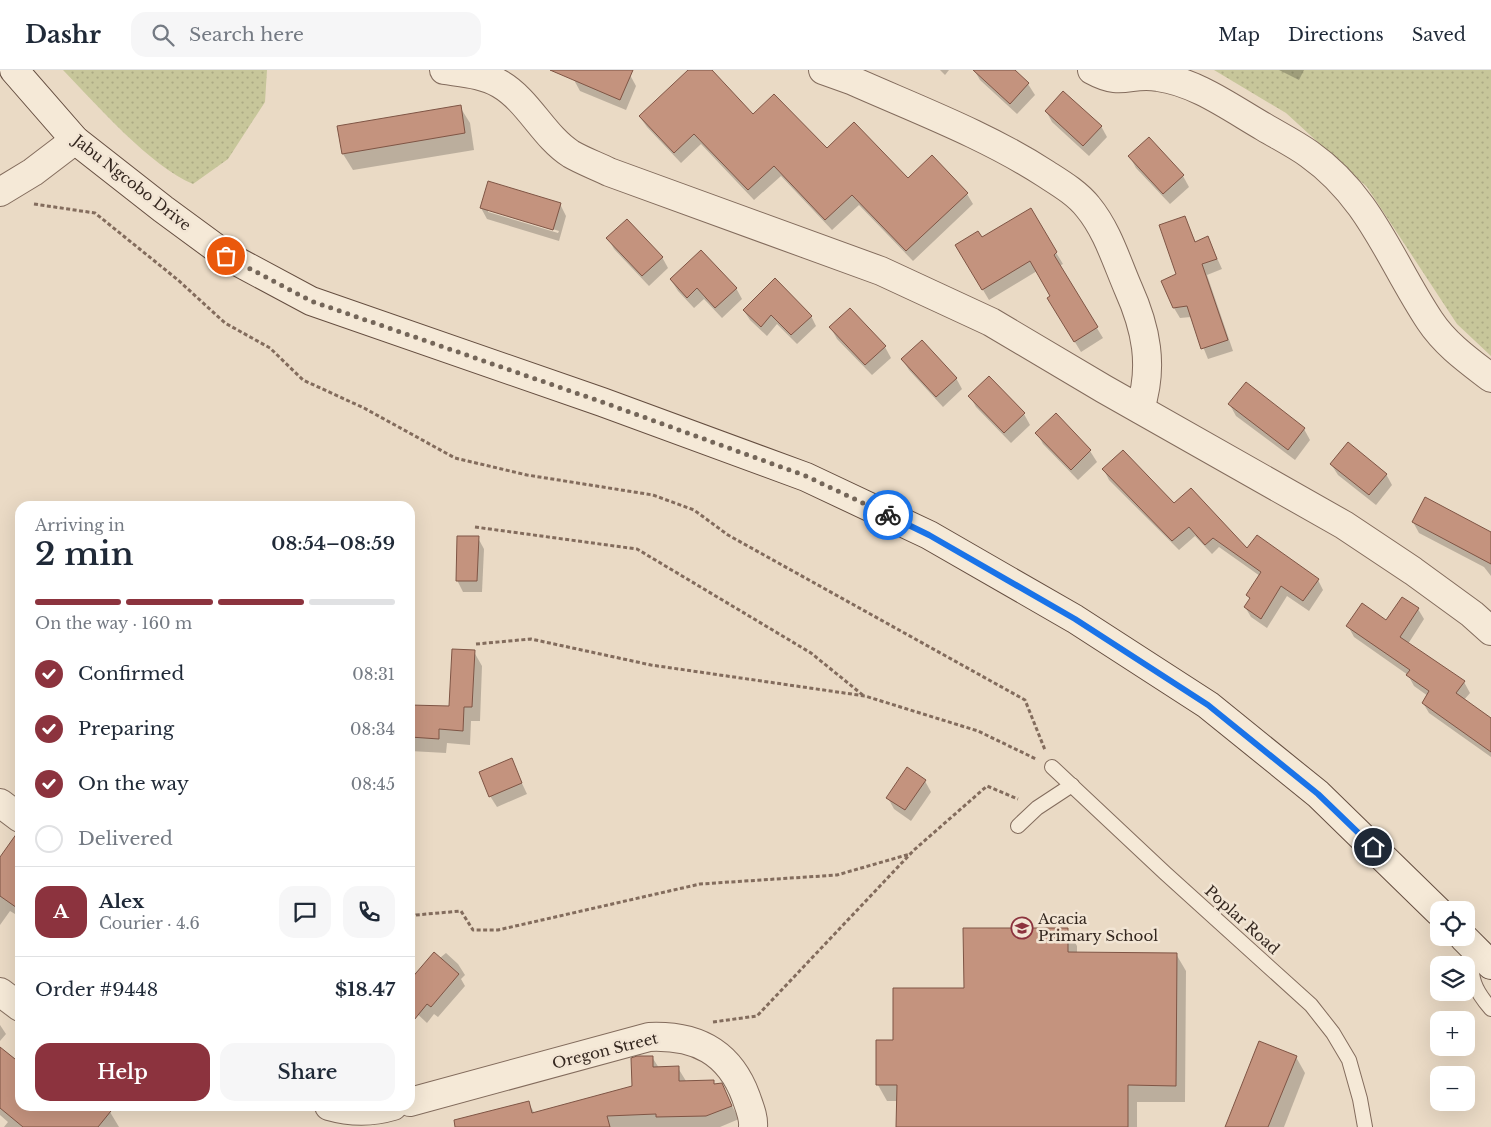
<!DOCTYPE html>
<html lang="en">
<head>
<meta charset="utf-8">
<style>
  body { margin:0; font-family:"Libre Baskerville",serif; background:#f6f6f7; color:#1f2937; height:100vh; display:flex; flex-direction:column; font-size:19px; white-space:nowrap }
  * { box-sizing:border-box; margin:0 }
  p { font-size:16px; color:#747a83 }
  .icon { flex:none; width:28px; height:28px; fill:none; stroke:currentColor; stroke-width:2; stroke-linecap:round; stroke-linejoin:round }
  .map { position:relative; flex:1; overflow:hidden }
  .sheet { position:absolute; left:15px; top:431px; width:400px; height:610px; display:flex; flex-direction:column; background:#fff; border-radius:15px; box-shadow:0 5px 20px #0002 }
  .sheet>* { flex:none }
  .controls { position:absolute; left:1430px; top:831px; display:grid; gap:10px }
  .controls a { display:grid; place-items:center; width:45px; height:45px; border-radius:10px; background:#fff; box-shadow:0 5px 20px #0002; font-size:25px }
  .pin { position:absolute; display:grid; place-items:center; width:42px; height:42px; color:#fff; margin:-21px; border:2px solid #fff; border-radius:50%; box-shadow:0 1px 5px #0007 }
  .courier { position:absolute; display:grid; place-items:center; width:50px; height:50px; margin:-25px; border:4px solid #1a73e8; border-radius:50%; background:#fff; color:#222; box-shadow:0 1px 6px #0007 }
  .head em { font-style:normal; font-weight:600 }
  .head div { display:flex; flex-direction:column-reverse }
  .head { display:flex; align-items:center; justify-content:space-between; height:85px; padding:0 20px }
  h1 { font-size:32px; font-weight:600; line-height:38px }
  .bar { display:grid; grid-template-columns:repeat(4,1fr); gap:8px 5px; align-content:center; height:60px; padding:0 20px }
  .bar i { height:6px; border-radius:4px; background:#e0e1e3 }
  .bar .current { background:#8c333e }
  .bar p { grid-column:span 4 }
  .line { display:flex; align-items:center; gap:12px; padding:0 20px; border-top:1px solid #e0e1e3 }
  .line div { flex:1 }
  .round { display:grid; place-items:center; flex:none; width:52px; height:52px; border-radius:15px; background:#f6f6f7 }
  ol { padding:0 20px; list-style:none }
  li { display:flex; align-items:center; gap:15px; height:55px }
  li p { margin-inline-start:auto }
  li .icon { padding:5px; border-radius:50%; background:#8c333e; color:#fff; stroke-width:4 }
  li:last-child { color:#747a83 }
  li i { width:28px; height:28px; border:2px solid #e0e1e3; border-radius:50% }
  .primary-button { display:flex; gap:10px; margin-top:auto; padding:10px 20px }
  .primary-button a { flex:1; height:58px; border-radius:15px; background:#8c333e; color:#fff; font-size:20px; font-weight:600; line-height:58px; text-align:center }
  .primary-button a+a { background:#f6f6f7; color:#1f2937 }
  header { display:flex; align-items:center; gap:30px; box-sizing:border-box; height:70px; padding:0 25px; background:#fff; border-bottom:1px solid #e0e1e3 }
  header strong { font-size:24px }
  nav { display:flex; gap:28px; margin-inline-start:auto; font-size:18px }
  .search { width:350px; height:45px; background:#f6f6f7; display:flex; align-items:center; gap:12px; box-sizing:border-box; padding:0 18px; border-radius:15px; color:#747a83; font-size:19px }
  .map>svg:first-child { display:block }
</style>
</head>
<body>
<header>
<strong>Dashr</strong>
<div class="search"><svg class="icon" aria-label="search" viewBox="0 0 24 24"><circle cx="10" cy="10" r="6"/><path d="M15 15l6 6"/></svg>Search here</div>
<nav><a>Map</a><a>Directions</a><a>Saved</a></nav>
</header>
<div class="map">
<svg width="1491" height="1057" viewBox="0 0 1491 1057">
  <defs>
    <pattern id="grass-dots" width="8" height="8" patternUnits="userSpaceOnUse" patternTransform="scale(1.25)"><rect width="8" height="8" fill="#c7c69a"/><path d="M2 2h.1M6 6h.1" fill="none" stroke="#acaa84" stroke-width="1.8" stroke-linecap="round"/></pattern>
  </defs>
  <rect width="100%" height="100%" fill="#eadac5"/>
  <g fill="url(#grass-dots)">
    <path d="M 63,0 L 267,0 L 265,32 L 228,89 L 193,114 C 151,97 96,34 63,0 Z"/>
    <path d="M 1214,0 L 1491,0 L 1491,286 L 1457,254 L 1367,117 L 1286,43 Z"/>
  </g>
  <g fill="#0003" fill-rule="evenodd">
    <path d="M 578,0 L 617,0 L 630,5 L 636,16 L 626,40 L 580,21 L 574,10 Z"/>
    <path d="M 690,0 L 710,0 L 753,45 L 827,80 L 908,109 L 967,124 L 973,134 L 913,191 L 859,135 L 832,160 L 781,106 L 754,130 L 701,74 L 681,93 L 647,57 L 640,47 Z"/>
    <path d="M 940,0 L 949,0 L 945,5 Z"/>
    <path d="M 974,0 L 1013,0 L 1028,14 L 1035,25 L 1017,44 L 980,10 Z"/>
    <path d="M 1279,0 L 1304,0 L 1299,10 Z"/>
    <path d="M 460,37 L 470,53 L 474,80 L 353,100 L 343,84 Z"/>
    <path d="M 1046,41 L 1101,56 L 1107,67 L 1089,86 L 1052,52 Z"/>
    <path d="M 1130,87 L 1183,106 L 1189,117 L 1170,134 L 1136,98 Z"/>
    <path d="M 560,134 L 566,146 L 559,171 L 487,149 L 481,138 ZM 488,139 L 559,161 L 558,163 L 488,142 Z"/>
    <path d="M 1030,140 L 1063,194 L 1059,196 L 1103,268 L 1081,282 L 1048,228 L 1052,226 L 1037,201 L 989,230 L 957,176 L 982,169 Z"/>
    <path d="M 1185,148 L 1196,173 L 1208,168 L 1222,199 L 1207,205 L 1233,281 L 1208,289 L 1191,247 L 1180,248 L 1174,238 Z"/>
    <path d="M 608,168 L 662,187 L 668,198 L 649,216 L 614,179 Z"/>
    <path d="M 671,210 L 736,218 L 742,229 L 722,248 L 704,229 L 694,238 L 678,221 Z"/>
    <path d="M 744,241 L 811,246 L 816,256 L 797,274 L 777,254 L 767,266 L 750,250 Z"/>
    <path d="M 831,258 L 885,277 L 891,288 L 872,305 L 837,269 Z"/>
    <path d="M 902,289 L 956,308 L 962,319 L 943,337 L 909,300 Z"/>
    <path d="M 970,326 L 1024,344 L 1030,355 L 1011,373 L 976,337 Z"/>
    <path d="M 1230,335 L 1304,359 L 1310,370 L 1295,390 L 1236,346 Z"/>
    <path d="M 1056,345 L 1090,381 L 1097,392 L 1078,410 L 1043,374 L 1037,363 Z"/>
    <path d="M 1331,394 L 1386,404 L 1392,415 L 1376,435 L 1338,405 Z"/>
    <path d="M 1104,400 L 1174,435 L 1248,480 L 1318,510 L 1323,520 L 1309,541 L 1287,526 L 1267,558 L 1251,547 L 1245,537 L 1250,530 L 1248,525 L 1260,506 L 1219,477 L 1212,484 L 1195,466 L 1179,480 L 1109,410 Z"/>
    <path d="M 1413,452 L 1491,469 L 1491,506 L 1484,497 L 1419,463 Z"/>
    <path d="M 478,468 L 484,479 L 482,522 L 463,522 L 457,510 Z"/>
    <path d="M 1418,539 L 1424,549 L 1408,574 L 1464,612 L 1470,623 L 1464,630 L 1491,649 L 1491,687 L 1429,643 L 1423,633 L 1428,626 L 1414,616 L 1408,605 L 1354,567 L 1348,556 L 1386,552 Z"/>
    <path d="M 474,582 L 482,596 L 480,651 L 471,651 L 470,675 L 447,673 L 446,683 L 410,681 L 410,636 L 450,638 Z"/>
    <path d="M 511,690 L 527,724 L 497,737 L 490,726 Z"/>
    <path d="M 925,711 L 931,722 L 911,751 L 894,739 L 888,728 Z"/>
    <path d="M 20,775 L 20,847 L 10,841 L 0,855 L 0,789 Z"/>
    <path d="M 1067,859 L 1077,876 L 1077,883 L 1176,884 L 1186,901 L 1185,1032 L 1137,1032 L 1137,1057 L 898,1057 L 898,1031 L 887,1031 L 878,1015 L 894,971 L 965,919 Z"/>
    <path d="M 446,883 L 458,894 L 465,905 L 461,909 L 465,916 L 438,947 L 434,944 L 427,953 L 410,937 L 410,912 Z"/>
    <path d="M 0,955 L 6,964 L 0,971 Z"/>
    <path d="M 0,978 L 20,995 L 20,1036 L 110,1042 L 119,1057 L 4,1057 L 8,1052 L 0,1045 Z"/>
    <path d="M 652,987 L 659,998 L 678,998 L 686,1011 L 713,1012 L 715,1015 L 721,1015 L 739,1049 L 720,1057 L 482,1057 L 528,1032 L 535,1044 L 633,1017 Z"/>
    <path d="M 1296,987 L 1305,1003 L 1284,1057 L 1226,1057 Z"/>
  </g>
  <g fill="#c4937e" stroke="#7f5545">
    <path d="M 550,0 L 633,0 L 620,30 Z"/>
    <path d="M 688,0 L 712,0 L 753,44 L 774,24 L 827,78 L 854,52 L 908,108 L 932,85 L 968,123 L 906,181 L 852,125 L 825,150 L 774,96 L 748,120 L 694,64 L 674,83 L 639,46 Z"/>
    <path d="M 973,0 L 1015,0 L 1029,13 L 1010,34 Z"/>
    <path d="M 1063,21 L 1102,56 L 1083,76 L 1045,41 Z"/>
    <path d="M 461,35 L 465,63 L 342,84 L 337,56 Z"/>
    <path d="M 1149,67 L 1184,105 L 1163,124 L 1128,86 Z"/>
    <path d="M 488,111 L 561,133 L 553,160 L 480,138 Z"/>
    <path d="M 1031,138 L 1057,182 L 1054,185 L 1098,257 L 1074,272 L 1047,228 L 1050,226 L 1030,191 L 982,220 L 955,175 L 978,161 L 982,167 Z"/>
    <path d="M 1185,146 L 1195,172 L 1208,166 L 1217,189 L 1202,194 L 1228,270 L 1201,279 L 1187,236 L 1173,238 L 1161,211 L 1176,204 L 1159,155 Z"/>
    <path d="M 627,149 L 663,187 L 642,206 L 606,168 Z"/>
    <path d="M 701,180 L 737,218 L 715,238 L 697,218 L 687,228 L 670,209 Z"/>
    <path d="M 775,208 L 812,246 L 791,265 L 771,245 L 761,257 L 743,240 Z"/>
    <path d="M 850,238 L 886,276 L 865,295 L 829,257 Z"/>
    <path d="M 922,270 L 957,308 L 936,327 L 901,289 Z"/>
    <path d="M 989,306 L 1025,343 L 1004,363 L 968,326 Z"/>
    <path d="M 1246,312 L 1305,358 L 1288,380 L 1228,334 Z"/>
    <path d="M 1056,343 L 1091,380 L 1071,400 L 1035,363 Z"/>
    <path d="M 1348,372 L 1387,404 L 1369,425 L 1330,394 Z"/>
    <path d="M 1123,380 L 1174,433 L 1191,418 L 1247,478 L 1257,465 L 1319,509 L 1303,531 L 1281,516 L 1261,549 L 1244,537 L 1250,528 L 1246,525 L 1261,502 L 1213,468 L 1205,475 L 1189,457 L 1172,471 L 1102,399 Z"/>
    <path d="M 1425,427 L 1491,462 L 1491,494 L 1412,452 Z"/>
    <path d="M 457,466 L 479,466 L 477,511 L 456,511 Z"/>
    <path d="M 1402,527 L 1419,538 L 1400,567 L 1465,611 L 1456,623 L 1491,648 L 1491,682 L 1422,633 L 1429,621 L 1406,605 L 1410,600 L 1346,556 L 1362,533 L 1386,550 Z"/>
    <path d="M 452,579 L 475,580 L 472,637 L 464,637 L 463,661 L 439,659 L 439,669 L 410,667 L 410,635 L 449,636 Z"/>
    <path d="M 512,688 L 522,713 L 489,727 L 479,702 Z"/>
    <path d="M 907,697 L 926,710 L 905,740 L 886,728 Z"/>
    <path d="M 17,763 L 20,763 L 20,840 L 0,826 L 0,787 Z"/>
    <path d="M 963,858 L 1068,858 L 1068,882 L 1177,883 L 1176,1016 L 1128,1015 L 1128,1057 L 896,1057 L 897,1015 L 876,1015 L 876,970 L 893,970 L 893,918 L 964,918 Z"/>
    <path d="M 434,882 L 459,904 L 431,937 L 427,934 L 410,955 L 410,910 Z"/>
    <path d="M 1259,971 L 1297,986 L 1268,1057 L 1225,1057 Z"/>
    <path d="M 0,977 L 20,993 L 20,1036 L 115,1036 L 98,1057 L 23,1057 L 0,1038 Z"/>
    <path d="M 637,986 L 653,986 L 653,997 L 679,996 L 679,1011 L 714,1010 L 714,1014 L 722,1013 L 732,1036 L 706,1046 L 656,1047 L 656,1044 L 607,1046 L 610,1057 L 455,1057 L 454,1050 L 529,1031 L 532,1043 L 632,1016 L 631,988 Z"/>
  </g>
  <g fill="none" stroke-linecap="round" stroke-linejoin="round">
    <g stroke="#836c5d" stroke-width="16">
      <g id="service">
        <path d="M 1052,697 L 1165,803 L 1311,935 L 1333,963 L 1349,990 L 1360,1029 L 1365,1057"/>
        <path d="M 1018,756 L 1037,738 L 1072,715"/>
        <path d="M 1469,876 C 1472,906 1470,915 1491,939"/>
      </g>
    </g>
    <g stroke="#836c5d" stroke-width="30">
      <g id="minor">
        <path d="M 444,0 C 464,3 483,4 500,14 C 529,31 543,66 571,84 C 583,91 597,96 609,102 L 881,201 L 991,252 L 1104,319 L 1344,455 L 1413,501 L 1472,544 L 1491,561"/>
        <path d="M 823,0 L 851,10 C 916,39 986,65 1046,104 C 1060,113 1077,123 1088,137 C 1107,160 1116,190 1128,218 C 1146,258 1154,296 1140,339"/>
        <path d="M 1092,0 C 1123,17 1129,2 1158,7 C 1196,12 1231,38 1264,57 C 1279,66 1295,74 1309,84 C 1371,128 1390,191 1430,251 C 1446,275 1469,291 1491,308"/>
        <path d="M 0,733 L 20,748"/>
        <path d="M 0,922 L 20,937"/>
        <path d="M 410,1032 L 649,967 C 696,965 729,981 746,1027 C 749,1036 754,1047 753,1057"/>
        <path d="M 329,1036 C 350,1042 373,1042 393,1036"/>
      </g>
    </g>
    <g stroke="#836c5d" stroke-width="30">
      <path id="tertiary" d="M 0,122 L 33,102 L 75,70"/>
    </g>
    <g stroke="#654e40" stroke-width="30">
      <g id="secondary">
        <path d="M 14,0 L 75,70 L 163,139 L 227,186 L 311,231 L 602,332 L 806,407 L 929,465 L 1075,549 L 1208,635 L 1318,724 L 1439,842"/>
        <path d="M 1464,868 L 1491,895"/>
      </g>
    </g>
    <g stroke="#836c5d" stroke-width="3" stroke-dasharray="4 2.5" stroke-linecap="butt">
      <path d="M 34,134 L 95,143 L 178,210 L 225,253 L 270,278 L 303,310 L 364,338 L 455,388 L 527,405 L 653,425 L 694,440 L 728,465 L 1025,630 L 1045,680"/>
      <path d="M 475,457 L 637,479 L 811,583 L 864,626"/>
      <path d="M 476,574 L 531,569 L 651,595 L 865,626 L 978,661 L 1036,689"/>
      <path d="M 410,848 L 416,845 L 461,841 L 473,860 L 498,860 L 700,814 L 837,805 L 910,784"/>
      <path d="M 713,952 L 757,946 L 914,780 L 987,716 L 1018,729"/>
    </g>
    <use href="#service" stroke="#f5e9d7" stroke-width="14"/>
    <use href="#minor" stroke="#f5e9d7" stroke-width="28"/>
    <use href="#tertiary" stroke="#f5e9d7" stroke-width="28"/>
    <use href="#secondary" stroke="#f5e9d7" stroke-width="28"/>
  </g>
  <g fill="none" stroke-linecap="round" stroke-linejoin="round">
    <path stroke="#746659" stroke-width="5" stroke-dasharray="0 9" d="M 226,186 L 311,231 L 602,332 L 806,406 L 888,445"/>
    <path stroke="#1a73e8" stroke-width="6" d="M 888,445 L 929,465 L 1075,549 L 1208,635 L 1318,724 L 1373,777"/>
  </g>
  <defs>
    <g id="school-ring" transform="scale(1.125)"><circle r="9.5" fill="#f2e5d4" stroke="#8c333e" stroke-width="1.5"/><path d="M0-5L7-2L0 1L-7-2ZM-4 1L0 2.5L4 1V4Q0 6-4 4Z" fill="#8c333e"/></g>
  </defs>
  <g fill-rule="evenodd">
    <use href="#school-ring" x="1022" y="858"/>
  </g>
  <g text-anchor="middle" stroke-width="5" stroke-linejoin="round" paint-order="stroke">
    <g font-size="15" fill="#34271f" stroke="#f2e5d4">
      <text transform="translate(132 113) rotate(38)" y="5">Jabu Ngcobo Drive</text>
      <text transform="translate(1242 850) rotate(42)" y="5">Poplar Road</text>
      <text transform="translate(605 981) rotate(-14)" y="5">Oregon Street</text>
    </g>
    <g font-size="15" fill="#34271f" stroke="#f2e5d4" text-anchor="start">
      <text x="1038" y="854">Acacia<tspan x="1038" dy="17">Primary School</tspan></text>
    </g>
  </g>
</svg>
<div class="controls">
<a><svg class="icon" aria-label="locate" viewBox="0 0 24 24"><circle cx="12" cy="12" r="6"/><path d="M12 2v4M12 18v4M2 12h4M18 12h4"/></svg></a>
<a><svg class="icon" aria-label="layers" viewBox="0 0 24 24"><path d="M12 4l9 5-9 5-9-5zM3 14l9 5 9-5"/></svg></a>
<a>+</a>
<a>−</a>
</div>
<div class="pin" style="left:226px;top:186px;background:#ea580c"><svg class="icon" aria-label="bag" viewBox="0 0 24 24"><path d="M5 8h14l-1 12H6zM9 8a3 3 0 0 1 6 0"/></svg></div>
<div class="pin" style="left:1373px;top:777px;background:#1f2937"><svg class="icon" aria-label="home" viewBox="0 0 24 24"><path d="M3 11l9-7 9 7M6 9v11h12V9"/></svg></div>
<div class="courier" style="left:888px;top:445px"><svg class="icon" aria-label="bike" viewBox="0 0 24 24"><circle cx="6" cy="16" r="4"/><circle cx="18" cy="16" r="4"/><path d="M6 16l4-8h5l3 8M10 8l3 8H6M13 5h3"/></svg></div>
<section class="sheet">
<div class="head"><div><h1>2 min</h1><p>Arriving in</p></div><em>08:54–08:59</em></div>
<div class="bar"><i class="current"></i><i class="current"></i><i class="current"></i><i></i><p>On the way · 160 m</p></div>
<ol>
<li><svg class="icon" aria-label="check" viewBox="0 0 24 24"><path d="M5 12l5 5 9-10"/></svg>Confirmed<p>08:31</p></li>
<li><svg class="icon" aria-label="check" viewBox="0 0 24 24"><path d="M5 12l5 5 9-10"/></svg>Preparing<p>08:34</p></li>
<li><svg class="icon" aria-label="check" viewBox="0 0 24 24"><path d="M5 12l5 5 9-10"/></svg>On the way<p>08:45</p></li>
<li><i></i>Delivered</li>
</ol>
<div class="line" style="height:90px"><b class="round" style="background:#8c333e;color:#fff">A</b><div><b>Alex</b><p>Courier · 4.6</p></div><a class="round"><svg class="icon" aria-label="chat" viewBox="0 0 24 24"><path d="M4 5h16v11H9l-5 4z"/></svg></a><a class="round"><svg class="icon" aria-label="phone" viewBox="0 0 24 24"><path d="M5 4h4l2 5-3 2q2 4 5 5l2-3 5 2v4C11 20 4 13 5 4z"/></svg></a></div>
<div class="line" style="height:65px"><div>Order #9448</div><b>$18.47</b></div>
<div class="primary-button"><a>Help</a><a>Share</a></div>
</section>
</div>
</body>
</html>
